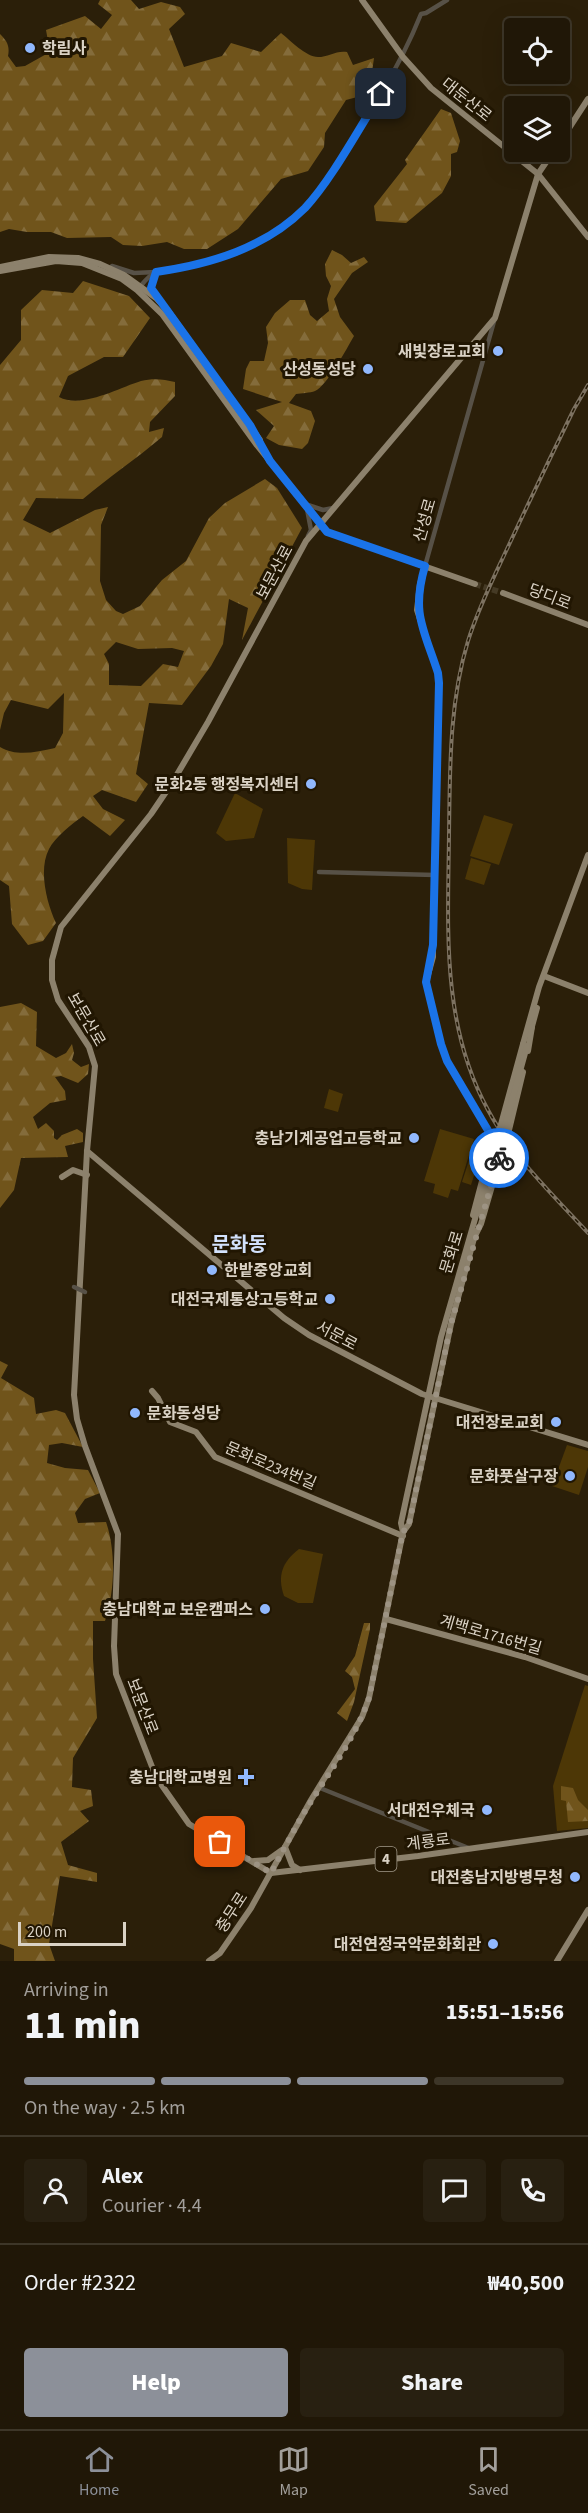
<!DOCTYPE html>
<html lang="en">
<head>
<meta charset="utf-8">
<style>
  body { margin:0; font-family:"Source Sans 3","Noto Sans KR",sans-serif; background:#282011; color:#f1f3f6; height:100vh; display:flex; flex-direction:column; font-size:22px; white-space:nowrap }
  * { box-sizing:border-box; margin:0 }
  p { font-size:20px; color:#a29f9b }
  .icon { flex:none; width:33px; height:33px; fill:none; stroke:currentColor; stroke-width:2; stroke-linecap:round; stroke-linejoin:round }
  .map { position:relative; height:1961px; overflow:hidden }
  .details { display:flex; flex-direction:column; background:#201707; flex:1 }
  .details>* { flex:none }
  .fabs { position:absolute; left:504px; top:18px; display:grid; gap:12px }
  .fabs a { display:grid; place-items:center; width:66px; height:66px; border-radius:6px; background:#201707; box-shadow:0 6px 24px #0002,0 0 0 2px #3d3628; font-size:30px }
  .scale { position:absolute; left:18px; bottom:15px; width:108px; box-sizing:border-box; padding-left:6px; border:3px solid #dad2c5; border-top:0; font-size:16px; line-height:21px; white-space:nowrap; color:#dad2c5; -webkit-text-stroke:4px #211602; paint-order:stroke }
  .pin { position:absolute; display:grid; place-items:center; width:51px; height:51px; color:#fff; margin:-26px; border-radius:12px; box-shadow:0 3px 9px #0006 }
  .courier { position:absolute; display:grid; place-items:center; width:60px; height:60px; margin:-30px; border:4px solid #1a73e8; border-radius:50%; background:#fff; color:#222; box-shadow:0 2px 8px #0007 }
  .headline em { font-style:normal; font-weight:800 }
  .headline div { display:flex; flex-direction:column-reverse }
  .headline { display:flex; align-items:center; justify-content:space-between; height:102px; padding:0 24px }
  h1 { font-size:39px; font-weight:800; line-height:45px }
  .bar { display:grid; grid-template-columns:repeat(4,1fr); gap:9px 6px; align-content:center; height:72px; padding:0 24px }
  .bar i { height:8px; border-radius:4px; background:#3d3628 }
  .bar .active { background:#8c9099 }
  .bar p { grid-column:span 4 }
  .line { display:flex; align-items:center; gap:15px; padding:0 24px; border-top:2px solid #3d3628 }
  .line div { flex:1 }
  .round { display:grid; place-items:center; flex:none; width:63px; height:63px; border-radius:6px; background:#282011 }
  .button { display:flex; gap:12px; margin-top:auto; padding:12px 24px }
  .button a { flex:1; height:69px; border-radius:6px; background:#8c9099; color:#fff; font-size:24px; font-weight:800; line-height:69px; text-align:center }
  .button a+a { background:#282011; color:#f1f3f6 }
  .tab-bar { display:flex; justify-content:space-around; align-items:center; height:84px; border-top:2px solid #3d3628; background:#201707; font-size:16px; color:#a29f9b }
  .tab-bar a { display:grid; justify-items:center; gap:3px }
  .tab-bar .active { color:#8c9099 }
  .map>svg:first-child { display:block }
</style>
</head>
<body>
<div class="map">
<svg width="588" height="1961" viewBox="0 0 588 1961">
  <defs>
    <pattern id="forest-firs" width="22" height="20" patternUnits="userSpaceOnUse" patternTransform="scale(1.5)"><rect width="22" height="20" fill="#70541b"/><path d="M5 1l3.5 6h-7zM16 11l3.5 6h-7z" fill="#846c3b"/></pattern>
  </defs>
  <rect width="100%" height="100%" fill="#2b1f09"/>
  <g fill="#4d3706">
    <path d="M 235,793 L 263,809 L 254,838 L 226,841 L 216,833 Z"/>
    <path d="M 484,815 L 513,824 L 499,865 L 470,856 Z"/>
    <path d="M 287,838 L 315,840 L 312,890 L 302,889 L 288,883 Z"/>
    <path d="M 471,858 L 491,864 L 484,885 L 465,879 Z"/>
    <path d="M 329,1089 L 343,1094 L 338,1112 L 324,1108 Z"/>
    <path d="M 440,1129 L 474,1139 L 458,1191 L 451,1189 L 448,1198 L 433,1193 L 435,1184 L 424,1181 Z"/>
    <path d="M 474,1145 L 483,1148 L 471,1185 L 462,1182 Z"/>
    <path d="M 567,1445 L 588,1451 L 588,1467 L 579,1495 L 552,1486 Z"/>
    <path d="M 299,1549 L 323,1554 L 313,1603 L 298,1603 L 284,1596 C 277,1576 282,1562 299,1549 Z"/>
    <path d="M 585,1685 L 588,1686 L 588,1828 L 557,1831 L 553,1786 Z"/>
  </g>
  <g fill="url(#forest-firs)" fill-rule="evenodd">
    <path d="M 100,0 L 131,0 L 139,9 L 161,2 L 180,7 L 185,14 L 169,29 L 184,67 L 222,56 L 231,43 L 261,52 L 281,33 C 290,40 306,57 318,57 C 328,57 337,50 347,52 L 353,65 L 374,58 L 371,79 L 361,96 L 346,100 L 325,133 L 324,147 L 308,171 L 281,179 L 238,229 L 207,249 L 184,249 L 167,242 L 142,246 L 123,245 L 111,237 L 67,238 L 51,232 L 27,232 L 9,229 L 0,232 L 0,34 C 7,41 10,46 8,56 L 16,67 L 25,66 L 50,52 L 46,30 L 85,16 L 101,29 L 112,15 L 98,4 Z"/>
    <path d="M 441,109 L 451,113 L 460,141 L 457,152 L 451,154 L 451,176 L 442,193 L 406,223 L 376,221 L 374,206 L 407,164 L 405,160 Z"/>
    <path d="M 332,250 L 342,255 L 351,263 L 364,257 L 368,262 L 352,273 L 334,299 L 340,317 L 354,336 C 347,348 327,386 315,391 C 310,393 301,393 296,394 L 289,403 L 311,411 L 315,421 L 308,443 L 302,449 L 279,445 L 266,438 L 274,426 L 256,410 L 282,402 L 243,389 L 246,369 L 250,361 L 264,361 L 268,343 L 266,327 L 275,313 L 290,300 L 305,300 L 310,315 L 317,321 L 329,311 L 327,299 L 331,286 L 326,276 L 325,264 Z"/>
    <path d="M 83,281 L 129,296 L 150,318 L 123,357 L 104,357 L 68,376 L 59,397 C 82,409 118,388 141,381 C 153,378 163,379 175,382 L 175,396 L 150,422 L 149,432 L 164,428 L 162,437 C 136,459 109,477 83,499 L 36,498 L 23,520 L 50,533 L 95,510 L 108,507 L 101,525 L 100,581 L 106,600 L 116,611 L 123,614 L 140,606 L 162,580 L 186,561 L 209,518 L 225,503 L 265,479 L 277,488 L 302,528 L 242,640 L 248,608 L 229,599 L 223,644 L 211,666 L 182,705 L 149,703 L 136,774 L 148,784 L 136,802 L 102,790 L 93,796 L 103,809 L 125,820 L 110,836 L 83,816 C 72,824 55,837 49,849 C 38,870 47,904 56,923 L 43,941 L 28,945 L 12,924 L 9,886 L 0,880 L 0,747 C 17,757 36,752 55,748 L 63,733 L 64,693 L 48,709 L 11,700 L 4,713 L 0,730 L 0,365 L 21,340 L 21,310 L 42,290 L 73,293 ZM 116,642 L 138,649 L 172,648 L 184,651 L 178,667 L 163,664 L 141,686 L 109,685 L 109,664 L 104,654 Z"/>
    <path d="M 21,1003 L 37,1012 L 36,1046 L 56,1058 L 66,1053 L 72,1044 L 74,1053 L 72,1060 L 81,1067 L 89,1064 L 88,1074 L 78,1083 L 61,1076 L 55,1077 L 65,1091 L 66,1100 L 50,1103 L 33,1117 L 38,1129 L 46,1123 L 54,1131 L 54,1138 L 57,1140 L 62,1135 L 77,1129 L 83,1133 L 83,1142 L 65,1146 L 68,1157 L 21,1158 L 14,1190 L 0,1208 L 0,1007 Z"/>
    <path d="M 0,1361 L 8,1365 L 1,1378 L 34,1398 L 36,1414 L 56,1410 L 65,1413 L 83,1447 L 62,1443 L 49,1445 L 47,1463 L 65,1468 L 88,1470 L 100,1493 L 85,1499 L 75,1513 L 78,1523 L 106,1522 C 116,1551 115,1591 105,1621 L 93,1621 L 93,1659 L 97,1718 L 73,1758 L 72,1787 L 91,1790 L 93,1806 L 80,1811 L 89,1821 L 61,1842 L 68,1865 L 97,1873 L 97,1882 L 60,1876 L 49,1944 L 55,1961 L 14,1961 L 14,1949 L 0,1944 Z"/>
    <path d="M 364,1623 L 370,1623 L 370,1629 L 354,1702 L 347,1721 L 337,1713 L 355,1689 L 352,1677 L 345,1671 L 355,1656 Z"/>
    <path d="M 561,1786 L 573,1788 L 578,1800 L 588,1810 L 588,1821 L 568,1822 L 566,1801 L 561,1800 Z"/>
  </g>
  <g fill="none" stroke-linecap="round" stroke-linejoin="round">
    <path stroke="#453a25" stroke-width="6" stroke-dasharray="6 3" stroke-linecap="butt" d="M 475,584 L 503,593"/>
    <g stroke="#575147" stroke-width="4.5">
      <path d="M 112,266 L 134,273 L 156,272 L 151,288 L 157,297"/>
      <path d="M 139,288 C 144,282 149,275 156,272 C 175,266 200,265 220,258 C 258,247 290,225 316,195 C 355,136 395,79 421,14 L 426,13 L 447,0"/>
      <path d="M 305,504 L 323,510 L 333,508"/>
      <path d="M 307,509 L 311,530 L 308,536"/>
      <path d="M 425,566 L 495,318"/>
      <path d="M 319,872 L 435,875"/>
      <path d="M 320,1788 L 471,1849"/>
    </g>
    <g stroke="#8c816c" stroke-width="6">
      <path d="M 362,0 L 403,57 L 431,88 L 538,174 L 588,237"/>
      <path d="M 560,142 L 588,99"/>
      <path d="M 0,267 L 49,257 L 78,258 L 100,264 L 124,275 L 156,298 L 169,312 L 260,440 L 261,448"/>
      <path d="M 0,271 L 56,261 L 82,263 L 122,279 L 137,290 L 162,314 L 256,444 L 327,532 L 475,584"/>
      <path d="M 425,566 L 420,584 L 417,610 L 438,673 L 439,683 L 433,945 L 433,957 L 426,982 L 441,1043 L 447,1061 L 499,1149 L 495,1176 L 481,1224 L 476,1234"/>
      <path d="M 503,593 L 588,625"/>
      <path d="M 544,976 L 588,993"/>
      <path d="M 531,1030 L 537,1008"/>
      <path d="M 523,1044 L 539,987 L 588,855"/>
      <path d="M 528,1051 L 532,1027"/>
      <path d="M 509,1130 L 523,1072"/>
      <path d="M 87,1151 L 284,1318 L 309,1335 L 422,1394 L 588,1445"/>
      <path d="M 62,1177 L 73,1170 L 87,1175"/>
      <path d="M 473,1215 L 482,1181"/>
      <path d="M 152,1391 L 158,1398 L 170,1422 L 196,1432 L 215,1457 L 403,1536"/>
      <path d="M 403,1532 L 409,1524 L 451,1324 L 476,1231"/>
      <path d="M 386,1619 L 525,1657 L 588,1679"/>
      <path d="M 285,1847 L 292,1865 L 300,1870"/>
      <path d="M 254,1861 L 268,1860 L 282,1850"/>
      <path d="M 271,1873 L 189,1824 L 156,1777 L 116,1674 L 114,1646 L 118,1534 L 85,1446 L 77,1419 L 74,1395 L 87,1151 L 95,1066 L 89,1047 L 58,1000 L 52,980 L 52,960 L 61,927 L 151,814 L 172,783 L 208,722 L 306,541 L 495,318 L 538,174 L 553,152"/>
      <path d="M 271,1873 L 418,1856 L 588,1832"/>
      <path d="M 209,1961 L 220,1953 L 251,1908 L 311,1800 L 362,1717 L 369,1698 L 403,1532 L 401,1523 L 441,1337 L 477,1212"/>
      <path d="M 557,1961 L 588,1910"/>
    </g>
    <g stroke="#7d7261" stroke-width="4">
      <path id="rail" d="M 588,385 L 574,409 C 551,456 529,502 507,549 C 493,579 478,609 468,641 C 449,703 450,770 449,835 C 448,929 441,1024 488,1110 C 513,1157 552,1194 588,1233"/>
    </g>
    <use href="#rail" stroke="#211602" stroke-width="1.5" stroke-dasharray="4.5" stroke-linecap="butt"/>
    <path stroke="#575147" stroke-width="4.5" d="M 74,1287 L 85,1292"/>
    <g stroke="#8c816c" stroke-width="6">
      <path d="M 477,1212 L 523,1044"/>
      <path d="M 481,1213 L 527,1046"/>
    </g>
  </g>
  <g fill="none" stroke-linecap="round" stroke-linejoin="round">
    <path stroke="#9d9383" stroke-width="6" stroke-dasharray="0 10.8" d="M 220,1842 L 271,1873 C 284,1849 297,1823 312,1800 C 333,1767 356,1736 369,1698 L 403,1532 L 409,1524 L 451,1324 L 499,1158"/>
    <path stroke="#1a73e8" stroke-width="8" d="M 381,94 C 359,128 332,179 305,208 C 265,248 211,264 156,272 L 151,288 L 250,425 L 270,461 L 327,532 L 425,566 C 411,614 424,629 438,673 L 439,683 L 433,945 L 426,982 L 441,1044 L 447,1061 L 499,1149 L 499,1158"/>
  </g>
  <g fill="#91b8fd" stroke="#211602" stroke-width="2">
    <circle cx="30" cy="48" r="6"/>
    <circle cx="498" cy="351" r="6"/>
    <circle cx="368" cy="369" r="6"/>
    <circle cx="311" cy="784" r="6"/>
    <circle cx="414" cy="1138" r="6"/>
    <circle cx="212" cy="1270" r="6"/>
    <circle cx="330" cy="1299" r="6"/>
    <circle cx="135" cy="1413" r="6"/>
    <circle cx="556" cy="1422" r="6"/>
    <circle cx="570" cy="1476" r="6"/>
    <circle cx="265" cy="1609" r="6"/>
    <path d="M243 1768h6v6h6v6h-6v6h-6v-6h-6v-6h6z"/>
    <circle cx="487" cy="1810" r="6"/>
    <circle cx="575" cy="1877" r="6"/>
    <circle cx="493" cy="1944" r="6"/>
  </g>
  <g text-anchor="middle" stroke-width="6" stroke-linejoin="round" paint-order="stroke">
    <rect fill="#211602" stroke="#a29a8a" stroke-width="1.5" x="375.5" y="1847" width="21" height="24" rx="4.5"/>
    <g font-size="15" font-weight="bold" fill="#dad2c5">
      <text x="386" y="1864">4</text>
    </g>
    <g font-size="16" font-weight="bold" fill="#dad2c5" stroke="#211602" text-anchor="end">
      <text x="42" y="54" text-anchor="start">학림사</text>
      <text x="486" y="357">새빛장로교회</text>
      <text x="356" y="375">산성동성당</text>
      <text x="299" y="790">문화2동 행정복지센터</text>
      <text x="402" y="1144">충남기계공업고등학교</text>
      <text x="224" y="1276" text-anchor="start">한밭중앙교회</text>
      <text x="318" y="1305">대전국제통상고등학교</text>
      <text x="147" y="1419" text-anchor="start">문화동성당</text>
      <text x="544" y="1428">대전장로교회</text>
      <text x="558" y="1482">문화풋살구장</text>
      <text x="253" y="1615">충남대학교 보운캠퍼스</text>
      <text x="232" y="1783">충남대학교병원</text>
      <text x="475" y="1816">서대전우체국</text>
      <text x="563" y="1883">대전충남지방병무청</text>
      <text x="481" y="1950">대전연정국악문화회관</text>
    </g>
    <g font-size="16" fill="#dad2c5" stroke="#211602">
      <text transform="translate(467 99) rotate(39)" y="6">대둔산로</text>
      <text transform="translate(424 520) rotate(-74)" y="6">산성로</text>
      <text transform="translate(274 572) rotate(-62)" y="6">보문산로</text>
      <text transform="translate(550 596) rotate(21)" y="6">당디로</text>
      <text transform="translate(87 1019) rotate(60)" y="6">보문산로</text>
      <text transform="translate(451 1252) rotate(-73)" y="6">문화로</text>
      <text transform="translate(337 1335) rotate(28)" y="6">서문로</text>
      <text transform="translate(271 1465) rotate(23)" y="6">문화로234번길</text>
      <text transform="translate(491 1634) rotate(16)" y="6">계백로1716번길</text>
      <text transform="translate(143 1706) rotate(69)" y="6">보문산로</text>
      <text transform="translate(428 1841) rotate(-7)" y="6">계룡로</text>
      <text transform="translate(231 1912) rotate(-57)" y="6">충무로</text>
    </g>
    <g font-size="20" font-weight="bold" fill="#d2e1fc" stroke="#211602">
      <text x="239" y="1251">문화동</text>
    </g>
  </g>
</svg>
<div class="fabs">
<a><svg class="icon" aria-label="locate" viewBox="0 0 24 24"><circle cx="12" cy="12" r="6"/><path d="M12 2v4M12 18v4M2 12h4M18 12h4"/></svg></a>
<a><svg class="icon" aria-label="layers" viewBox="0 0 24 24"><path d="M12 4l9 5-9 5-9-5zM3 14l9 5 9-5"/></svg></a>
</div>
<div class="scale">200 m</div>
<div class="pin" style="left:220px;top:1842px;background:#ea580c"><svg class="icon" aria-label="bag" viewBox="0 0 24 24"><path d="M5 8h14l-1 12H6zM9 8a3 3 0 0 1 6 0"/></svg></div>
<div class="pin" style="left:381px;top:94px;background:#1f2937"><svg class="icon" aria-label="home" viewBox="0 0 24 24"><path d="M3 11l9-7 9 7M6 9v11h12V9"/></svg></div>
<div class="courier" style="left:499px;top:1158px"><svg class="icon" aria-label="bike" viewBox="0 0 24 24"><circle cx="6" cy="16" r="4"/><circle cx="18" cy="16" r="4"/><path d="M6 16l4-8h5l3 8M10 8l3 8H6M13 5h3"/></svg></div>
</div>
<section class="details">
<div class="headline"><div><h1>11 min</h1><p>Arriving in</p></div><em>15:51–15:56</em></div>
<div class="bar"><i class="active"></i><i class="active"></i><i class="active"></i><i></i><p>On the way · 2.5 km</p></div>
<div class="line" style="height:108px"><a class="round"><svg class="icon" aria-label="person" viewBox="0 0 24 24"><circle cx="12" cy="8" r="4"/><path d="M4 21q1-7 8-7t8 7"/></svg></a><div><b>Alex</b><p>Courier · 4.4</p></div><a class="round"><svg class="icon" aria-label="chat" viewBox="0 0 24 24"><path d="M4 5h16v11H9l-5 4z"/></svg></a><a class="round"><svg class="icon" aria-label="phone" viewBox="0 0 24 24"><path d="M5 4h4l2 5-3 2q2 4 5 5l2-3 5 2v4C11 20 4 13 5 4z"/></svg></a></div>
<div class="line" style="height:78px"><div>Order #2322</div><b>₩40,500</b></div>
<div class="button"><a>Help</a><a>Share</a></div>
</section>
<nav class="tab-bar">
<a class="active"><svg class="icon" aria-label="home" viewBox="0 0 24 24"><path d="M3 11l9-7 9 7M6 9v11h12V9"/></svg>Home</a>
<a><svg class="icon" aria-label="map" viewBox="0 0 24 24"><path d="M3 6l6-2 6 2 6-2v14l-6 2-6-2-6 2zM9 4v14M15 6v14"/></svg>Map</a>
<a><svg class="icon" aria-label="saved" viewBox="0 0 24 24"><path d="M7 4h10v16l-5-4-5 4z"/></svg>Saved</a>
</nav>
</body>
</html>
